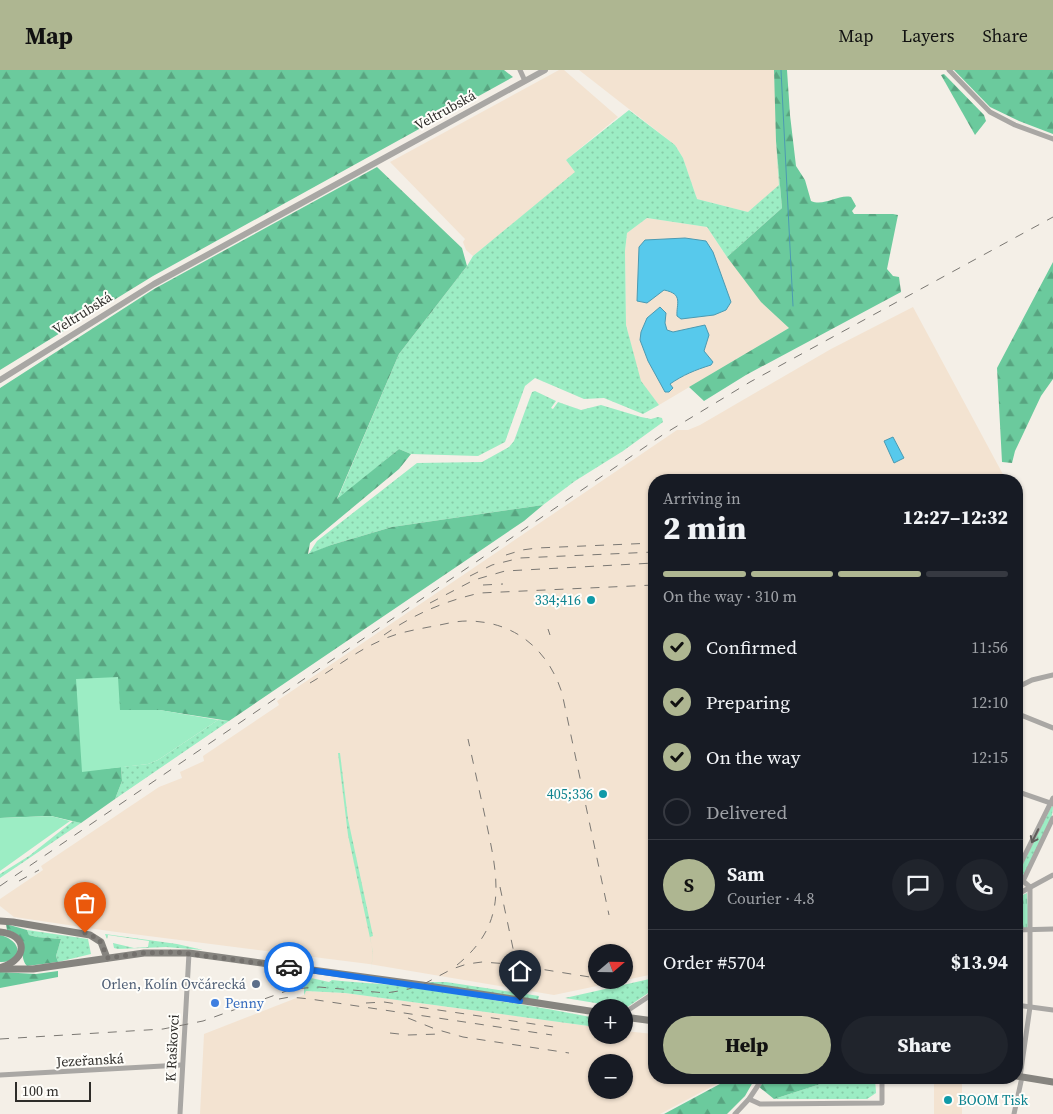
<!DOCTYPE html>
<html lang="en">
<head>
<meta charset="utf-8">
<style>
  body { margin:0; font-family:"Source Serif 4",serif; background:#20242c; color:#f1f3f6; height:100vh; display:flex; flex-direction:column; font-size:19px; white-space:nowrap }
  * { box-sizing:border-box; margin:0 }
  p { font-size:16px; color:#9ea1a6 }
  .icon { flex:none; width:28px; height:28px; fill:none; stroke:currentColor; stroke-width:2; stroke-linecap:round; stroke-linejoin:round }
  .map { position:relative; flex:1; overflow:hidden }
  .drawer { position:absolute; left:648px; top:404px; width:375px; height:610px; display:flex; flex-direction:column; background:#171b24; border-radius:20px; box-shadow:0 1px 4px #0004 }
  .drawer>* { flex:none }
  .needle { width:32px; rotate:70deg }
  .fabs { position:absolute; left:588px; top:874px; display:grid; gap:10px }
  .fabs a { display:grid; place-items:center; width:45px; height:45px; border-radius:50%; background:#171b24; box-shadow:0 1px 4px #0004; font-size:25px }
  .scale { position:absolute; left:15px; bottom:12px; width:76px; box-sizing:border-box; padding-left:5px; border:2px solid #2e2c29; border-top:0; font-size:14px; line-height:18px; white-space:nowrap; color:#2e2c29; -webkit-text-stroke:4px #fefdf9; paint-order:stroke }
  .pin { position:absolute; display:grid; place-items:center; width:42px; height:42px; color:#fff; margin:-51px -21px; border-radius:50% 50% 50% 0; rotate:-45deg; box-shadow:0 0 5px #0007 }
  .pin .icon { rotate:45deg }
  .courier { position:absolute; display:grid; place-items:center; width:50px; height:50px; margin:-25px; border:4px solid #1a73e8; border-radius:50%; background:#fff; color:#222; box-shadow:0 1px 6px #0007 }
  .head em { font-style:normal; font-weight:800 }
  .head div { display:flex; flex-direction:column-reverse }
  .head { display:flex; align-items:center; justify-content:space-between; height:85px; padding:0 15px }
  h1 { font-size:32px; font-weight:800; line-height:38px }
  .bar { display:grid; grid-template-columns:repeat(4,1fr); gap:8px 5px; align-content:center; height:60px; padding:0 15px }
  .bar i { height:6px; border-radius:4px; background:#363941 }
  .bar .on { background:#aeb691 }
  .bar p { grid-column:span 4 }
  .line { display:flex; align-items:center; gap:12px; padding:0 15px; border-top:1px solid #363941 }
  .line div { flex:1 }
  .round { display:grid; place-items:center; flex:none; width:52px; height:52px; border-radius:26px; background:#20242c }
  ol { padding:0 15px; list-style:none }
  li { display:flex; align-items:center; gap:15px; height:55px }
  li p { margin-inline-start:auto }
  li .icon { padding:5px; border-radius:50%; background:#aeb691; color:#111; stroke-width:4 }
  li:last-child { color:#9ea1a6 }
  li i { width:28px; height:28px; border:2px solid #363941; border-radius:50% }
  .cta { display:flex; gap:10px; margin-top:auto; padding:10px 15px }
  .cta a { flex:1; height:58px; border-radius:30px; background:#aeb691; color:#111; font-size:20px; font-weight:800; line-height:58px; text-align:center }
  .cta a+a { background:#20242c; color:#f1f3f6 }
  header { display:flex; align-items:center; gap:30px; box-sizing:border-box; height:70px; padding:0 25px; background:#aeb691; color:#111 }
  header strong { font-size:24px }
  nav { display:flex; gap:28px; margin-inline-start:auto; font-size:18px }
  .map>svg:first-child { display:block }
</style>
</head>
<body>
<header>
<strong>Map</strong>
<nav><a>Map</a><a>Layers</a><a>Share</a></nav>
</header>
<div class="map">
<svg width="1053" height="1044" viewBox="0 0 1053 1044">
  <defs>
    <pattern id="grass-dots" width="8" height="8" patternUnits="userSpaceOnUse" patternTransform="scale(1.25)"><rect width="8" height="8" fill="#9cedc4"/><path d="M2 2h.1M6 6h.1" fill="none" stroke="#87cba8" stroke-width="1.8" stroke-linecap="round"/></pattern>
    <pattern id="forest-firs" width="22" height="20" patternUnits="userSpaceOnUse" patternTransform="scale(1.25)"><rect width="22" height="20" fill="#6bca9d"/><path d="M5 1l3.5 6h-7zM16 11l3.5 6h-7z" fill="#58a480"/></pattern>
    <pattern id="park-tufts" width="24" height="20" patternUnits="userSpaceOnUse" patternTransform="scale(1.25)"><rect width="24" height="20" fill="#9cedc4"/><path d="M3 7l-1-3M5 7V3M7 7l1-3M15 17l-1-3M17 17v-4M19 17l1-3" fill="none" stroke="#87cba8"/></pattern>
  </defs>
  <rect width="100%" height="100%" fill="#f4efe7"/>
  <g fill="#f3e3d1" fill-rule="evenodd">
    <path d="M 559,0 L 564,0 L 618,47 L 566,90 L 576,102 L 473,186 L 466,180 L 463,172 L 465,169 L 390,92 Z"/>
    <path d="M 579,0 L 774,0 L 780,116 L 748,142 L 697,129 L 683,88 L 675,75 Z"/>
    <path d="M 647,148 L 707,157 L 727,187 L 789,258 L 659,335 L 640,311 L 626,255 L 625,181 L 627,163 Z"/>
    <path d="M 913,237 L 1006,410 L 654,410 L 654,904 L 554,925 L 369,894 L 109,861 L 14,847 L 0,836 L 0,829 L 43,800 L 41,796 L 159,717 L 182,708 L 180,702 L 204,691 L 203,686 L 279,635 L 277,631 L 677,360 L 688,360 L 700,355 L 831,279 ZM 596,882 L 624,882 L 624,910 L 596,910 Z"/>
    <path d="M 306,921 L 345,923 L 596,957 L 596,965 L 624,965 L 624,961 L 654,964 L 654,1008 L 728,1008 L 660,1044 L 200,1044 L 204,964 L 304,925 ZM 596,992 L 624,992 L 624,1020 L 596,1020 Z"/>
    <rect x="934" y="1008" width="28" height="36"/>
  </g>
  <g fill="url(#grass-dots)">
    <path d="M 629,40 L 675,75 L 683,88 L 697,129 L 748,142 L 779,115 L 776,71 L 782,138 L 727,187 L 707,157 L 647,148 L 627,163 L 625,181 L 626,255 L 641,311 L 659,335 L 643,344 L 604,328 L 584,329 L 535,308 L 525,316 L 505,372 L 478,386 L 411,384 L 399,379 L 337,430 L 399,284 L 467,196 L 473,186 L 575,102 L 566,90 Z"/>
    <path d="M 535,321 L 556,331 L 551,338 L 553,339 L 558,332 L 581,340 L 601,335 L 641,347 L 651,349 L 658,347 L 662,348 L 663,352 L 623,381 L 575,411 L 543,435 L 392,457 L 331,475 L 308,485 L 317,471 L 417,393 L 482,392 L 509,377 L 514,371 L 532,322 Z"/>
    <path d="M 218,650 L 229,651 L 115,729 L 122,711 L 121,697 L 148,694 L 158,690 Z"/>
    <path d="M 338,683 L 340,683 L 348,749 L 373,866 L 370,867 L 373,883 L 371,902 L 373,882 L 348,765 Z"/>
    <path d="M 1053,736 C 1053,757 1033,787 1023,806 L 1019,806 L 1018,804 L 1051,737 Z"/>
    <path d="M 73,751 L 81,753 L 0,808 L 0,804 L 29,786 Z"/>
    <path d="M 27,860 L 88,869 L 91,884 L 58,892 L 56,886 L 61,869 L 37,867 L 29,865 Z"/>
    <path d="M 105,864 L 177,874 L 203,880 L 166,877 L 118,879 L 114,878 L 113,873 L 134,878 L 148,877 L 149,871 L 108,865 L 107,869 Z"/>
    <path d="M 311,908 L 329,912 L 332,910 C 357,913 382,913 408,917 C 471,926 534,936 596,948 L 596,957 L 345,923 L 306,921 L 304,925 L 304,916 L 307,910 Z"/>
    <path d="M 654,908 L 654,919 L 626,938 L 565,928 Z"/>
    <path d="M 431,912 L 446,912 L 539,926 L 538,930 L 428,913 Z"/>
    <path d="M 839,1008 L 875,1008 L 876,1023 L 867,1029 L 774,1029 Z"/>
  </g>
  <g fill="url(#forest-firs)">
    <path d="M 0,0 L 504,0 L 513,7 L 153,206 L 0,300 Z"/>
    <path d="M 774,0 L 787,0 L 790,45 L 796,96 L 805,110 L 811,131 C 824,137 838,124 851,127 L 856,136 L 852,141 L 854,144 L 893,144 L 898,145 L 887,199 L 893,206 L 899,207 L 901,222 L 746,305 L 704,331 L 689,317 L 789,258 L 761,232 L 727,187 L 782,138 L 776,71 Z"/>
    <path d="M 954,0 L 1053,0 L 1053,64 L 1019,51 L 990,37 Z"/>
    <path d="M 944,4 L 984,45 L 986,51 L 975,65 L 941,5 Z"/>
    <path d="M 377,97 L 462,178 L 467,196 L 399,284 L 337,429 L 399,379 L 411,384 L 399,399 L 310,473 L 308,484 L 331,475 L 392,457 L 543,435 L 524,451 L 229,651 L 159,640 L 120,640 L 82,701 L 121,697 L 122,711 L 115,729 L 81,753 L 51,746 L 0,748 L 0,318 L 154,219 Z"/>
    <path d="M 1053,192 L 1053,309 L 1041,326 L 1015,381 L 1012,393 L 1002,392 L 997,298 Z"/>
    <path d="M 6,854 L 27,860 L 29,865 L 37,867 L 61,869 L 56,886 L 58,892 L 27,896 C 16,884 33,867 7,860 Z"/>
    <path d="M 0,865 C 24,871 23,893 0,892 Z"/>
    <path d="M 58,901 L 58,907 L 0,918 L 0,902 L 36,904 Z"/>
    <path d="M 731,1008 L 839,1008 L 774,1029 L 753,1012 L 745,1026 L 727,1044 L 664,1044 Z"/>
  </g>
  <path fill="url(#park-tufts)" d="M 1027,823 L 1029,856 L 1027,858 L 1016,858 L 1016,828 Z"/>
  <g fill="#9cedc4">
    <path d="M 118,607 L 120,640 L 160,640 L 218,650 L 158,690 L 148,694 L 82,702 L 76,609 Z"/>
    <path d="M 51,746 L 70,751 L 0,801 L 0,748 Z"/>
  </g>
  <g fill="#57c9ec" stroke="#4b9ab2">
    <path d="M 685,168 L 706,171 L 713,182 L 731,232 L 726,240 L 714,245 L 681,249 L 677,246 C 676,234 684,224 664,220 L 647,233 L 637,231 L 639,177 L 645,170 Z"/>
    <path d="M 660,237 L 666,243 L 665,253 L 667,260 L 673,262 L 705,255 L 709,265 L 704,281 L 713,292 L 711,295 C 695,300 683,305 670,314 L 673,318 L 669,322 L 665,322 L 648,291 L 640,270 L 641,262 L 647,248 Z"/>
    <path d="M 893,367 L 904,388 L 894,393 L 884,371 Z"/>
  </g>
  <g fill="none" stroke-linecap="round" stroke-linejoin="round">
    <path stroke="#4b9ab2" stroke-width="1" d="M 781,0 L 793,236"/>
    <g stroke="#a9a7a4" stroke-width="5">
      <path d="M 520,0 L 525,11"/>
      <path d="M 949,0 L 990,42 L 1015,55 L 1053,69"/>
      <path d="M 1016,618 L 1032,610 L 1053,605"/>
      <path d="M 1016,643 L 1053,658"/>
      <path d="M 1016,721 L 1053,734"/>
      <path d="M 1016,803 L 1053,728"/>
      <path d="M 1016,808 L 1023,811 L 1030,817 L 1030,937 L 1020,1007"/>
      <path d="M 1023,811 L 1053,748"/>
      <path d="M 1016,825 L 1053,805"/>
      <path d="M 1016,860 L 1053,859"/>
      <path d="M 1016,935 L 1053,940"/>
      <path d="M 624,943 L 654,923"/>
      <path d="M 0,1005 L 181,995"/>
      <path d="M 749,1029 L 760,1034 L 882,1033 L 882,1008"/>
      <path d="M 180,1044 L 189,883"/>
      <path d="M 735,1044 L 749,1029 L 763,1008"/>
      <path d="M 1014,1044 L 1022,1007"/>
    </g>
    <path stroke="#a9a7a4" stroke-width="6" d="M 0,310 L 154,214 L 545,0"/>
    <g stroke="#86847f" stroke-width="7">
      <path d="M 0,851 L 13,852 L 90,865 L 101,872 L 107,888"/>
      <path d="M 0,862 C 28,864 28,889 2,897"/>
      <path d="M 0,899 L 33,899 L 144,883 L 189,883 L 422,915 L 596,942"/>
      <path d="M 624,947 L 654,951"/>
      <path d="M 1016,1006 L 1053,1012"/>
    </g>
    <g stroke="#7b7873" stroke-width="1" stroke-dasharray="9 9" stroke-linecap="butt">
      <path d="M 506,485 L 522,480 L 537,478 L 654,473"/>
      <path d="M 470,506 L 492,495 L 520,488 L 654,482"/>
      <path d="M 483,515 L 503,514"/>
      <path d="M 430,533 L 474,510 L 505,501 L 654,493"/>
      <path d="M 548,559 L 550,565"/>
      <path d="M 384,565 C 414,544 445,531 480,523 L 654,515"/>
      <path d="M 310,613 C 334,599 356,581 382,570 C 396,563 414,560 429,557 C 442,555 454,551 467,551 C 514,551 548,579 562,623 L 609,845"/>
      <path d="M 19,811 L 39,800"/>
      <path d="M 0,816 L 664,364 L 750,312 L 1053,147"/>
      <path d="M 500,817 L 514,883"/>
      <path d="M 457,895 C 509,853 498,808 486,751 C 480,724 474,696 468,669"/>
      <path d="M 279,929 L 290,927 L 310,929 L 552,965"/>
      <path d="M 366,933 L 384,932 L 554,957"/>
      <path d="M 408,948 L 435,959 L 463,967 L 569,983"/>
      <path d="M 390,963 L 408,965 L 440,964"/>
      <path d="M 0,969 L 163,959 L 203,951 L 292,919 L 319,917 L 386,923 L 405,920 L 422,915 L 452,899 L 467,894 L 482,892 L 509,894 L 596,908"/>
      <path d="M 653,996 L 654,996"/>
    </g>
  </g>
  <defs><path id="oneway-shaft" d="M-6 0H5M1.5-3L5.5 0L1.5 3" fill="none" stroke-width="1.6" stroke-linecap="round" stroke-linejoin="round" transform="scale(1.25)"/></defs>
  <use stroke="#5f5d5a" href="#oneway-shaft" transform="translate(1035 766) rotate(116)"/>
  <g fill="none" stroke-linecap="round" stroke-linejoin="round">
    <path stroke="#73706c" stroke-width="5" stroke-dasharray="0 9" d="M 85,863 L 99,869 L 108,888 L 144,883 L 176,882 L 289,897"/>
    <path stroke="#1a73e8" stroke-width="6" d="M 289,897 L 520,931"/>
  </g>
  <g fill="#0f9aa8" stroke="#fefdf9" stroke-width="2">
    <circle cx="591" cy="530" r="5"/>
    <circle cx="603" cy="724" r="5"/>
    <circle cx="948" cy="1030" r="5"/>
  </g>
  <circle fill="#5c6f8a" stroke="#fefdf9" stroke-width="2" cx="256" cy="914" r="5"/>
  <circle fill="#3f7fe0" stroke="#fefdf9" stroke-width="2" cx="215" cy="933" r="5"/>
  <g text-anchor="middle" stroke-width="4" stroke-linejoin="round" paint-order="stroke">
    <g font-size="14" fill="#2e2c29" stroke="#fefdf9">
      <text transform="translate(445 40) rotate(-29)" y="5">Veltrubská</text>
      <text transform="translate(82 243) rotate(-32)" y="5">Veltrubská</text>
      <text transform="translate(172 978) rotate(-87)" y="5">K Raškovci</text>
      <text transform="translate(90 990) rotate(-3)" y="5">Jezeřanská</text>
    </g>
    <g font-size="14" fill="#0d838f" stroke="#fefdf9" text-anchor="end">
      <text x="581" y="535">334;416</text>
      <text x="593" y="729">405;336</text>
      <text x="958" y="1035" text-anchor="start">BOOM Tisk</text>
    </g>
    <g font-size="14" fill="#4e5e75" stroke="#fefdf9" text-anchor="end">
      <text x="246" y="919">Orlen, Kolín Ovčárecká</text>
    </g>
    <g font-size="14" fill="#366cbe" stroke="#fefdf9" text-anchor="start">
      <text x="225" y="938">Penny</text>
    </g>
  </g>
</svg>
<div class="fabs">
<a><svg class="needle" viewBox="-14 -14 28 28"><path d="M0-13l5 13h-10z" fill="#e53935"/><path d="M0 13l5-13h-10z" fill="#9ea1a6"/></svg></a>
<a>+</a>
<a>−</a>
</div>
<div class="scale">100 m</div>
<div class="pin" style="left:85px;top:863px;background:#ea580c"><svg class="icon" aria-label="bag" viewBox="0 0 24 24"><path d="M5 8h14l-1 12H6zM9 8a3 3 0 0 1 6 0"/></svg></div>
<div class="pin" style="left:520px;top:931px;background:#1f2937"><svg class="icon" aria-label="home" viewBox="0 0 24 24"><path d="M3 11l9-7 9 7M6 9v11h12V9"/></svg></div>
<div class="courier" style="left:289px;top:897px"><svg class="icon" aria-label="car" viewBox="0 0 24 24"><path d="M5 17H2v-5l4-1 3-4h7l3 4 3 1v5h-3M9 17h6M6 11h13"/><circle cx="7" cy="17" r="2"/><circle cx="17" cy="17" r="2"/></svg></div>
<section class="drawer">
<div class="head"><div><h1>2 min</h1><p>Arriving in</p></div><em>12:27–12:32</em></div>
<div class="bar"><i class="on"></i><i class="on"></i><i class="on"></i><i></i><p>On the way · 310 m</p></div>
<ol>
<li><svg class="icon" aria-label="check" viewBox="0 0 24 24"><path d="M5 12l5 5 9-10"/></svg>Confirmed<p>11:56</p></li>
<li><svg class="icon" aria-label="check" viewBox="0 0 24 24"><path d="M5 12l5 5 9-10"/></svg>Preparing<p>12:10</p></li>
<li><svg class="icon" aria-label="check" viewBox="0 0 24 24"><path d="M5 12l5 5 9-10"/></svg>On the way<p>12:15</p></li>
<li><i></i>Delivered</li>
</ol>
<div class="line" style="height:90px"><b class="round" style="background:#aeb691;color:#111">S</b><div><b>Sam</b><p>Courier · 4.8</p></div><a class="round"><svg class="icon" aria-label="chat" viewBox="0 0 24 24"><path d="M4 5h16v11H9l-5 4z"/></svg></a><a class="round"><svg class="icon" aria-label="phone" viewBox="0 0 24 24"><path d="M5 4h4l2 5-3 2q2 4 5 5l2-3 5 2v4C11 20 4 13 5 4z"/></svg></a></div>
<div class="line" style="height:65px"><div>Order #5704</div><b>$13.94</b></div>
<div class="cta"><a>Help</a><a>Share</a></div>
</section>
</div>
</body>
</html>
